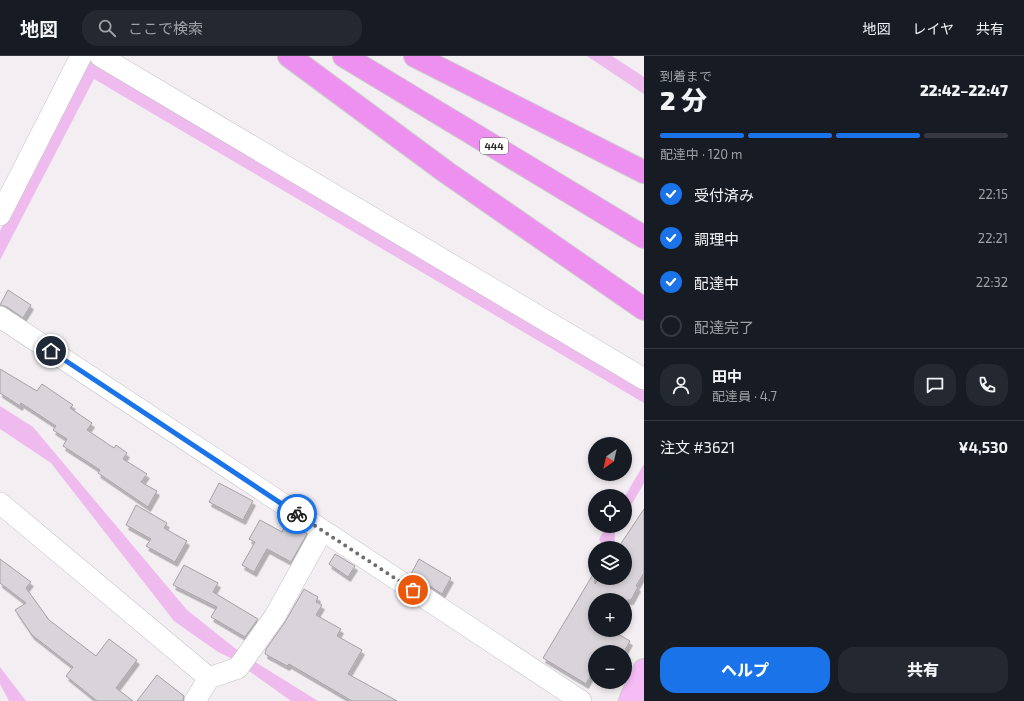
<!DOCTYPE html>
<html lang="ja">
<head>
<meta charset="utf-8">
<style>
  body { margin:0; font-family:"Exo 2","Noto Sans JP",sans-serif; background:#242831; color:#f1f3f6; height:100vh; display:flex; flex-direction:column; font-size:15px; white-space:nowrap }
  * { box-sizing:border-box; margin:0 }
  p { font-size:13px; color:#9ea1a6 }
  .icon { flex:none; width:22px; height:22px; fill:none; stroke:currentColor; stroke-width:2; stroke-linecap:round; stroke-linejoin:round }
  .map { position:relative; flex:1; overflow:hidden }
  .side { display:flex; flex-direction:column; background:#171b24; width:380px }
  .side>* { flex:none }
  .needle { width:26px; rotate:214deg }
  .fabs { position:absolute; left:588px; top:381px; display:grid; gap:8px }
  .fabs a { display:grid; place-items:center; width:44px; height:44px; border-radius:50%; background:#171b24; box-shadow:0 2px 6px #0003; font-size:20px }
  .pin { position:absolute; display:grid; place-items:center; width:34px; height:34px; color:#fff; margin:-17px; border:2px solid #fff; border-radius:50%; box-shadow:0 1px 4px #0007 }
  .courier { position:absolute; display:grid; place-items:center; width:40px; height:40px; margin:-20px; border:3px solid #1a73e8; border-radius:50%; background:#fff; color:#222; box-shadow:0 1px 5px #0007 }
  .head em { font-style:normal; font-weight:800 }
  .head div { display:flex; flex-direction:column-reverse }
  .head { display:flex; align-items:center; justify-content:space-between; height:68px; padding:0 16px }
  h1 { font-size:26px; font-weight:800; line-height:30px }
  .bar { display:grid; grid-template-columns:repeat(4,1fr); gap:6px 4px; align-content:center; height:48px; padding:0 16px }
  .bar i { height:5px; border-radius:3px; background:#363941 }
  .bar .current { background:#1a73e8 }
  .bar p { grid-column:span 4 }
  .line { display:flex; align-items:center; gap:10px; padding:0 16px; border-top:1px solid #363941 }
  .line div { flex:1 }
  .round { display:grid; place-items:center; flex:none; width:42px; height:42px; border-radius:16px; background:#242831 }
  ol { padding:0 16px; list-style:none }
  li { display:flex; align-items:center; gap:12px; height:44px }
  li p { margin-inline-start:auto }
  li .icon { padding:4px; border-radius:50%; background:#1a73e8; color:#fff; stroke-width:4 }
  li:last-child { color:#9ea1a6 }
  li i { width:22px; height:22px; border:2px solid #363941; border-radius:50% }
  .action { display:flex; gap:8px; margin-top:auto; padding:8px 16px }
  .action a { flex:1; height:46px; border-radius:16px; background:#1a73e8; color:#fff; font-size:16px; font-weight:800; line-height:46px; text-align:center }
  .action a+a { background:#242831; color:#f1f3f6 }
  header { display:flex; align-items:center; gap:24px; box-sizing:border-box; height:56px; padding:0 20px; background:#171b24; border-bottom:1px solid #363941 }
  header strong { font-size:19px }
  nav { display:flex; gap:22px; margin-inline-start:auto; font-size:14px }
  .search { width:280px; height:36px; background:#242831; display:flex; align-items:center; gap:10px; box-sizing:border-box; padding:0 14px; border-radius:16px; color:#9ea1a6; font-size:15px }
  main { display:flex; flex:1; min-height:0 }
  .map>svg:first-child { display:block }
</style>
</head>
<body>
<header>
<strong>地図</strong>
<div class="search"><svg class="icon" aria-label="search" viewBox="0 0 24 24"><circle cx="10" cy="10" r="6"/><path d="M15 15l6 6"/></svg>ここで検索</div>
<nav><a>地図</a><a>レイヤ</a><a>共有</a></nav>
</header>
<main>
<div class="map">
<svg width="644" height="645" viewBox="0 0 644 645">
  <defs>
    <filter id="shadow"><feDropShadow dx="2.5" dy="4.5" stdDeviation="0" flood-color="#0004"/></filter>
  </defs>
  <rect width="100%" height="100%" fill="#f2eef2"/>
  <g fill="#efbbef">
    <path d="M 89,0 L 98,11 L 644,335 L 644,347 L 94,23 L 0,204 L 0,175 Z"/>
    <path d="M 587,0 L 612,0 L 644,21 L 644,38 Z"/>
    <path d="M 0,350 L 33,371 L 187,554 L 241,597 L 237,605 L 218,596 L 174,565 L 51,407 L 0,373 Z"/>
    <path d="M 644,408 L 644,427 L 625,460 L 625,440 Z"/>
    <path d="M 607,470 L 619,470 L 615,477 L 614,492 L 604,492 L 599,483 Z"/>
    <path d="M 252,604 L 318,645 L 291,645 L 245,612 Z"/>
    <path d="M 0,611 L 26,645 L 9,645 L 0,628 Z"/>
  </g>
  <g fill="#d9d4d9" stroke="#a5a1a5" filter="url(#shadow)">
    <path d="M 8,234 L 31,249 L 23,262 L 7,251 L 0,249 Z"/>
    <path d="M 0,313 L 37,335 L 42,328 L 73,349 L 70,352 L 92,367 L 87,374 L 114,392 L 116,389 L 127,397 L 123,403 L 147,418 L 141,426 L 157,435 L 148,451 L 98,417 L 100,414 L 63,390 L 67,383 L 53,374 L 56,370 L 21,347 L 20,350 L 0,337 Z"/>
    <path d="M 219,427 L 253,445 L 243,464 L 209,446 Z"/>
    <path d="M 136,449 L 167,467 L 164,472 L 187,485 L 175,506 L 146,490 L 151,483 L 126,469 Z"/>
    <path d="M 644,453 L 644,517 L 636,530 L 638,531 L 631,544 L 627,544 L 625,547 L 625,544 L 595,544 L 595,574 L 611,574 L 630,585 L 624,596 L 595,596 L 595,612 L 586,628 L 543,602 L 595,515 L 595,528 L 599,522 L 625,522 L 625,492 L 618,492 Z"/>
    <path d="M 260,464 L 282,476 L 287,465 L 307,478 L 291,506 L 267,493 L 254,516 L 242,509 L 255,486 L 249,483 Z"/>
    <path d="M 335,498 L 355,510 L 348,521 L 329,508 Z"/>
    <path d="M 0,503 L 31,526 L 26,532 L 49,564 L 96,600 L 109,583 L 137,604 L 116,632 L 133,645 L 97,645 L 66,620 L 73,611 L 32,579 L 15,554 L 26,547 L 0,527 Z"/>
    <path d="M 419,503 L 451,522 L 442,538 L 411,518 Z"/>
    <path d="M 184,509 L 218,527 L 213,536 L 258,563 L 245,581 L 211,561 L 217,551 L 173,529 Z"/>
    <path d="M 304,533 L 318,541 L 316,546 L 322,549 L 316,559 L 341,573 L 337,580 L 362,594 L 348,618 L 397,645 L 352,645 L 289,608 L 287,610 L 265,598 L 266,593 L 285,566 Z"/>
    <path d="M 157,619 L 184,640 L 183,645 L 137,645 Z"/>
  </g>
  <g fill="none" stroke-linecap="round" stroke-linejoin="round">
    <g stroke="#c6c2c6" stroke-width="22">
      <g id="minor">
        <path d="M 100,0 L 644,323"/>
        <path d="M 0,159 L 81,0"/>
        <path d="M 0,261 L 581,645"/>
        <path d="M 0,447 L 209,622"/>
        <path d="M 195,645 L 209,622 L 238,612 L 275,560 L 322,475"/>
      </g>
    </g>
    <g stroke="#cccbcc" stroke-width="24">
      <path id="major" d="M 630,645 L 644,614"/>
    </g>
    <g stroke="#cccbcc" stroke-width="24">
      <g id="highway">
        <path d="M 289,0 L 446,116 L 644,253"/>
        <path d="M 344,0 L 644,181"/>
        <path d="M 415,0 L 644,116"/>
      </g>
    </g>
    <use href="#minor" stroke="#fff" stroke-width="21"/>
    <use href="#major" stroke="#f5bcf6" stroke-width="22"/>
    <use href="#highway" stroke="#ee90f0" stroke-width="22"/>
  </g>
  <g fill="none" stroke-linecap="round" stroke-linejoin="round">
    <path stroke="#6f6d6f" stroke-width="4" stroke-dasharray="0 7.2" d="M 297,458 L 413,534"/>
    <path stroke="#1a73e8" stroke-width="5" d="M 51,295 L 297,458"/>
  </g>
  <g text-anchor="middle" stroke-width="4" stroke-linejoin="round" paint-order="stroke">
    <rect fill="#fff" stroke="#696869" stroke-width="1" x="480" y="82" width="28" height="16" rx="3"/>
    <g font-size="10" font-weight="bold" fill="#292729">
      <text x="494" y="94">444</text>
    </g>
  </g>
</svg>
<div class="fabs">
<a><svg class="needle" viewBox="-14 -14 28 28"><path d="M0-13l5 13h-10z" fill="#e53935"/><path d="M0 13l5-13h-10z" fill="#9ea1a6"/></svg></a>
<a><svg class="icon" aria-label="locate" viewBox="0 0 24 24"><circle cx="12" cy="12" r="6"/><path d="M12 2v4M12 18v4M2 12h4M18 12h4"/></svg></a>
<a><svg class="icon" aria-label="layers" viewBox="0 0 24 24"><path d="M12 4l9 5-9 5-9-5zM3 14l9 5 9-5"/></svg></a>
<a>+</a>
<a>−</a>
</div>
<div class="pin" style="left:413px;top:534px;background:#ea580c"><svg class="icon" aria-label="bag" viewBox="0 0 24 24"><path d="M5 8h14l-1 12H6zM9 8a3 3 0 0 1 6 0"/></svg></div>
<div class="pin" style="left:51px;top:295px;background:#1f2937"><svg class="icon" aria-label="home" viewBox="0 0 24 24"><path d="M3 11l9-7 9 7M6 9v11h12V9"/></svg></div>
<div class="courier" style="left:297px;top:458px"><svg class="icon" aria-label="bike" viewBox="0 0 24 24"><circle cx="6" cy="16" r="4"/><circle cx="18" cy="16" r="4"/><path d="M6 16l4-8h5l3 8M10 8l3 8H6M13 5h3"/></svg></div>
</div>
<section class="side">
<div class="head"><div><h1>2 分</h1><p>到着まで</p></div><em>22:42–22:47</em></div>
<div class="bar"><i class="current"></i><i class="current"></i><i class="current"></i><i></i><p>配達中 · 120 m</p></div>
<ol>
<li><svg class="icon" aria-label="check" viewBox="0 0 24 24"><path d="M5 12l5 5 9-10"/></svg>受付済み<p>22:15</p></li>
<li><svg class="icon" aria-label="check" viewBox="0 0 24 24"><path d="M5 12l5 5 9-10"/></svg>調理中<p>22:21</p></li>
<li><svg class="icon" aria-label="check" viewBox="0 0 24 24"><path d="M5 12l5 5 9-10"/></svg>配達中<p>22:32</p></li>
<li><i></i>配達完了</li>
</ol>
<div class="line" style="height:72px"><a class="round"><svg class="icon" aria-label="person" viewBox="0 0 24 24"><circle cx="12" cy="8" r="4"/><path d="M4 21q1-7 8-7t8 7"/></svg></a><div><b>田中</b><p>配達員 · 4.7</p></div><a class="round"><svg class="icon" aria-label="chat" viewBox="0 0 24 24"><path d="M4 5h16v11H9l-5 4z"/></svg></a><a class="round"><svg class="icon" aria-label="phone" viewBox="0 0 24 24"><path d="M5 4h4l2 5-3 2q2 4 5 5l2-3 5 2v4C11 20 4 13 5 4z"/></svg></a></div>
<div class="line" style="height:52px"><div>注文 #3621</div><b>¥4,530</b></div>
<div class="action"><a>ヘルプ</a><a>共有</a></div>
</section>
</main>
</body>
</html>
